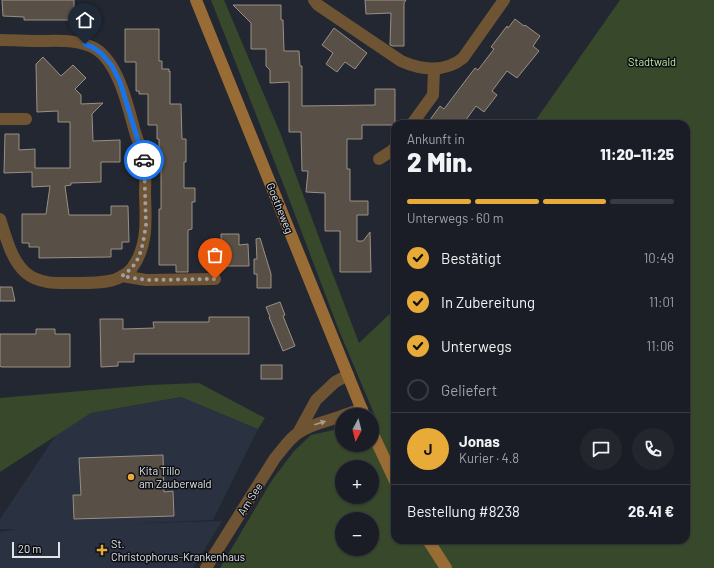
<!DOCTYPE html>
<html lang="de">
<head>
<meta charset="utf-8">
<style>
  body { margin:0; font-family:Barlow,sans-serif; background:#23262d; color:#f1f3f6; height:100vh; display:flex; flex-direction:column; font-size:15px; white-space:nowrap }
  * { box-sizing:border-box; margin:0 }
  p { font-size:13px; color:#9fa2a7 }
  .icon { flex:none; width:22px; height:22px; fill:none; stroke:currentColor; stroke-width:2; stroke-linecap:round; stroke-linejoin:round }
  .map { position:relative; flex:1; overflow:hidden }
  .sheet { position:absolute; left:391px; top:120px; width:299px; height:424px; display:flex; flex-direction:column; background:#1a1d25; border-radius:12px; box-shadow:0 1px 3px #0004,0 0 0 1px #383b42 }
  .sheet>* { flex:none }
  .needle { width:26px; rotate:187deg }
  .buttons { position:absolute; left:335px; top:408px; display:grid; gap:8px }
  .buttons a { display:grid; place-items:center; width:44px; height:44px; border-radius:50%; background:#1a1d25; box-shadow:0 1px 3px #0004,0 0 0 1px #383b42; font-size:20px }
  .scale { position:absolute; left:12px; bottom:10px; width:48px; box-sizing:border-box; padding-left:4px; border:2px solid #e0e3e9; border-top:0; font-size:11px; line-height:14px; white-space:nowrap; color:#e0e3e9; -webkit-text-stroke:3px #0e1014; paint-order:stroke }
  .pin { position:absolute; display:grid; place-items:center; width:34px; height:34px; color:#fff; margin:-41px -17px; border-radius:50% 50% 50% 0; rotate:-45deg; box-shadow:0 0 4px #0007 }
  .pin .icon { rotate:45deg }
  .courier { position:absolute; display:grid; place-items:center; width:40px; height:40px; margin:-20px; border:3px solid #1a73e8; border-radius:50%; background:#fff; color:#222; box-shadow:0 1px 5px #0007 }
  .overview em { font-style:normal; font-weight:800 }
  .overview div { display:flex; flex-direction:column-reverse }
  .overview { display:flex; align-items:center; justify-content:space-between; height:68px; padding:0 16px }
  h1 { font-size:26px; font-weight:800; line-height:30px }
  .bar { display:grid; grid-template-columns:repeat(4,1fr); gap:6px 4px; align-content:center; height:48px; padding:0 16px }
  .bar i { height:5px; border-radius:3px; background:#383b42 }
  .bar .on { background:#e8ab37 }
  .bar p { grid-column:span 4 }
  .line { display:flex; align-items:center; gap:10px; padding:0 16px; border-top:1px solid #383b42 }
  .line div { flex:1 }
  .round { display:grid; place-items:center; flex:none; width:42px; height:42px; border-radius:21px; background:#23262d }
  ol { padding:0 16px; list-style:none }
  li { display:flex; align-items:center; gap:12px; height:44px }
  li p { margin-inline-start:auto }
  li .icon { padding:4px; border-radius:50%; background:#e8ab37; color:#111; stroke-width:4 }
  li:last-child { color:#9fa2a7 }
  li i { width:22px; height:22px; border:2px solid #383b42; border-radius:50% }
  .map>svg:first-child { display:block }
</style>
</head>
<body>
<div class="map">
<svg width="714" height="568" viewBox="0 0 714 568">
  <rect width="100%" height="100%" fill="#232731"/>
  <path fill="#2a3140" d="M 181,397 L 258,429 L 213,520 L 121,524 L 222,521 L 193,568 L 0,568 L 0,532 L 16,529 L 0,529 L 0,519 L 56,435 L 91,413 Z"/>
  <g fill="#37482b" fill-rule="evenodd">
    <path d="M 211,0 L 224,0 L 281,135 L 324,251 L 359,343 L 395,309 L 395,540 L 686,540 L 686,124 L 533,124 L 620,0 L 714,0 L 714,568 L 220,568 L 272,480 L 294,451 L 311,435 L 338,429 L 342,431 L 342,445 L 372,445 L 372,419 L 375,416 L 340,333 L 286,191 ZM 342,467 L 372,467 L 372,497 L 342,497 ZM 342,519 L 372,519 L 372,549 L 342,549 Z"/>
    <path d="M 199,383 L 265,418 L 258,429 L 181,397 L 91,413 L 0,472 L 0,398 L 150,385 Z"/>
  </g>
  <g fill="#585047" stroke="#998f85">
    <path d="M 2,0 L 74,0 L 74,20 L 24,20 L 24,17 L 3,16 Z"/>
    <path d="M 365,0 L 406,0 L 404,3 L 404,46 L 393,46 L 390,45 L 391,13 L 366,14 Z"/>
    <path d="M 233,5 L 281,5 L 281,20 L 283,20 L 284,51 L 299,51 L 300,66 L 302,66 L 302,106 L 375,105 L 375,89 L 395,89 L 395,125 L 362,125 L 362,139 L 347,139 L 347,169 L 350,169 L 350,201 L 368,201 L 368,215 L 357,215 L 357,241 L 363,241 L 370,232 L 371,272 L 340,272 L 340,231 L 325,231 L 325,193 L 306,192 L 308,171 L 302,171 L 301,132 L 289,132 L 289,82 L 270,83 L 270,70 L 266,66 L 266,49 L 251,49 L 251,23 Z"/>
    <path d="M 515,19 L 524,26 L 525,25 L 540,36 L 533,46 L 539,51 L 517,78 L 507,71 L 492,91 L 497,95 L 484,112 L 476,106 L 463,124 L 427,124 L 440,106 L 444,109 L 475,68 L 478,70 L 494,49 L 491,47 L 507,26 L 508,28 Z"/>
    <path d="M 334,28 L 367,53 L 355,69 L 345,62 L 337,72 L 326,64 L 333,53 L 322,45 Z"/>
    <path d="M 125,29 L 159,29 L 159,61 L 162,61 L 162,69 L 169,69 L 169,72 L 170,71 L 170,104 L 181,104 L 182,139 L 186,139 L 186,162 L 184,162 L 184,188 L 195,188 L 195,202 L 192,202 L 192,229 L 188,230 L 188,272 L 176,272 L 176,265 L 159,265 L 159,209 L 161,209 L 161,162 L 159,162 L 159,139 L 157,139 L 157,125 L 148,125 L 148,94 L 139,94 L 139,91 L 136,91 L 136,62 L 125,62 Z"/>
    <path d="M 43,57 L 61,76 L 73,65 L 86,78 L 75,89 L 81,95 L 81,104 L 103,103 L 92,114 L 93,141 L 120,140 L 120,162 L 101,162 L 101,182 L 71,183 L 71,185 L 65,186 L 69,215 L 111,215 L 111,206 L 128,206 L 129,242 L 122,242 L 122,249 L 111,249 L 111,257 L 39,258 L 39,247 L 29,247 L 29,243 L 22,243 L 22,214 L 46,214 L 50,186 L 32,187 L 32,172 L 4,173 L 5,134 L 19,134 L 19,150 L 35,149 L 35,168 L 70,168 L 70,122 L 58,122 L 58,111 L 37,112 L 36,64 Z"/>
    <path d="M 221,234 L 239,234 L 239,245 L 248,244 L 249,266 L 222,266 Z"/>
    <path d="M 260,238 L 271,274 L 271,288 L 257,288 L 257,274 L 254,274 L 254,259 L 257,259 L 256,239 Z"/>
    <path d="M 0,287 L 12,287 L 15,301 L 0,301 Z"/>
    <path d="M 280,302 L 285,315 L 283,316 L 295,346 L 283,351 L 269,317 L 270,317 L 266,307 Z"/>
    <path d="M 209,317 L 249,317 L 249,354 L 134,354 L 134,362 L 118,362 L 118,366 L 101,367 L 100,319 L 123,319 L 123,329 L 154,328 L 153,322 L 209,322 Z"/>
    <path d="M 36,329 L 55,329 L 55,334 L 70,334 L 70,367 L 1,367 L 0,366 L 0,334 L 36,334 Z"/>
    <rect x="261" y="365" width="21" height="14"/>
    <path d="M 163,455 L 164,492 L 173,491 L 174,516 L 74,519 L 73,495 L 81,495 L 79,458 Z"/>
  </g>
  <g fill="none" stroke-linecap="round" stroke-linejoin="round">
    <g stroke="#6f5433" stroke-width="12">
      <path d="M 314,0 L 318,5 L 401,61 C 421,70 445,73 463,58 L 499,7 L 504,0"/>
      <path d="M 0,40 C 13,40 26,41 39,41 C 58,41 79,39 96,49 C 119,64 128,107 135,132 C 138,142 144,154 145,164 C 146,174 145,184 145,195 C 146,219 148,247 132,268 C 127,274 117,280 109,281 C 99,283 89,283 79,283 C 61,283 40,285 26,273 C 11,260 6,237 0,219"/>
      <path d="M 0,119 L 26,119"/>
      <path d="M 412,124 L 433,95 L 434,69"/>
      <path d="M 379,159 L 393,150 L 395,147"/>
      <path d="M 122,276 L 146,280 L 215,279"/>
      <path d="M 344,415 L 362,409"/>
      <path d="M 298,433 L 316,400 L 335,382 L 348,375"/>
      <path d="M 206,568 L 275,458 C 282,450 289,439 298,433 C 311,424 328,421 342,416"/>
    </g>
    <g stroke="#986c34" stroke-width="12">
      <path d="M 196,0 L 364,415"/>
      <path d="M 372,432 L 395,481"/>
      <path d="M 428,540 L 446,568"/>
    </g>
  </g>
  <defs><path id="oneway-solid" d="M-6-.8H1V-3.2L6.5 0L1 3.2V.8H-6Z"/></defs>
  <use fill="#a89c8e" href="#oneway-solid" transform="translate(320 423) rotate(-18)"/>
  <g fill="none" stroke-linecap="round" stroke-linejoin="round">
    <path stroke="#9ea1a9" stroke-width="4" stroke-dasharray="0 7.2" d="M 144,160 L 146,225 L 143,243 L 139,257 L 132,268 L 122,276 L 146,280 L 215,279"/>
    <path stroke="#1a73e8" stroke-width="5" d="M 85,44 L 94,48 L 102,54 L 112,66 L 120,82 L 144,160"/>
  </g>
  <g fill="#e8ab37" stroke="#0e1014" stroke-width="1.5">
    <circle cx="131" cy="477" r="4"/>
    <path d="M100 544h4v4h4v4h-4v4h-4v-4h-4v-4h4z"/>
  </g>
  <g text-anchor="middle" stroke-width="3" stroke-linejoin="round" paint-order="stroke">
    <g font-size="11" fill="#bce7a0" stroke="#0e1014">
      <text x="652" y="66">Stadtwald</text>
    </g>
    <g font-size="11" fill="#e0e3e9" stroke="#0e1014">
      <text transform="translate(280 208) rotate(68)" y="4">Goetheweg</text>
      <text transform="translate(250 499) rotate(-57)" y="4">Am See</text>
    </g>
    <g font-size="11" fill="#e0e3e9" stroke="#0e1014" text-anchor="start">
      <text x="139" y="475">Kita Tillo<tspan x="139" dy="13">am Zauberwald</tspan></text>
      <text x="111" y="548">St.<tspan x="111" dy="13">Christophorus-Krankenhaus</tspan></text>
    </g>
  </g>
</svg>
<div class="buttons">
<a><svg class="needle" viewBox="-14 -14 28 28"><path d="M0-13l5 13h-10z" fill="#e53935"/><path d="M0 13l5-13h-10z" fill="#9fa2a7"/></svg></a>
<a>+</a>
<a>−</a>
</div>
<div class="scale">20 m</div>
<div class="pin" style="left:215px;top:279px;background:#ea580c"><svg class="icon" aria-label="bag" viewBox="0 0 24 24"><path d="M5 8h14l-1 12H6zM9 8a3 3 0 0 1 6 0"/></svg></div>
<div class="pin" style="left:85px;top:44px;background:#1f2937"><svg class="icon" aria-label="home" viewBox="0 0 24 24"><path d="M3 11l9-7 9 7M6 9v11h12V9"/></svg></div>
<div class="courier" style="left:144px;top:160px"><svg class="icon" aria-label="car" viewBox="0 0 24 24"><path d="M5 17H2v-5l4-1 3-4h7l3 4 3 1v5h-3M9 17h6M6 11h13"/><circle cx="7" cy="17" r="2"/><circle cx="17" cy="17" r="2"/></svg></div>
<section class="sheet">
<div class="overview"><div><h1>2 Min.</h1><p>Ankunft in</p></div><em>11:20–11:25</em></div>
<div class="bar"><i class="on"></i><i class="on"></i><i class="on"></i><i></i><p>Unterwegs · 60 m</p></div>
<ol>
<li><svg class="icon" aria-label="check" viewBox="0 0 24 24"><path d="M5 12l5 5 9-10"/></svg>Bestätigt<p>10:49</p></li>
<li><svg class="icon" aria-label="check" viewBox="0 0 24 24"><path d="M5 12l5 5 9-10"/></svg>In Zubereitung<p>11:01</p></li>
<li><svg class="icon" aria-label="check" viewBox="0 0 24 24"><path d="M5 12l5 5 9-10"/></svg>Unterwegs<p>11:06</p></li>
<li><i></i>Geliefert</li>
</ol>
<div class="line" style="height:72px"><b class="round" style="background:#e8ab37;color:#111">J</b><div><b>Jonas</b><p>Kurier · 4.8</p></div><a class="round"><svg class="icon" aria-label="chat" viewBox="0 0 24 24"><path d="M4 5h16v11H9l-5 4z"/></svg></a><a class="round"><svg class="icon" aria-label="phone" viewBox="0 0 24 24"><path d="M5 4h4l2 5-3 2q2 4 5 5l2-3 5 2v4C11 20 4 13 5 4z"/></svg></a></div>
<div class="line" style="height:52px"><div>Bestellung #8238</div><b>26.41 €</b></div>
</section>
</div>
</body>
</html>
